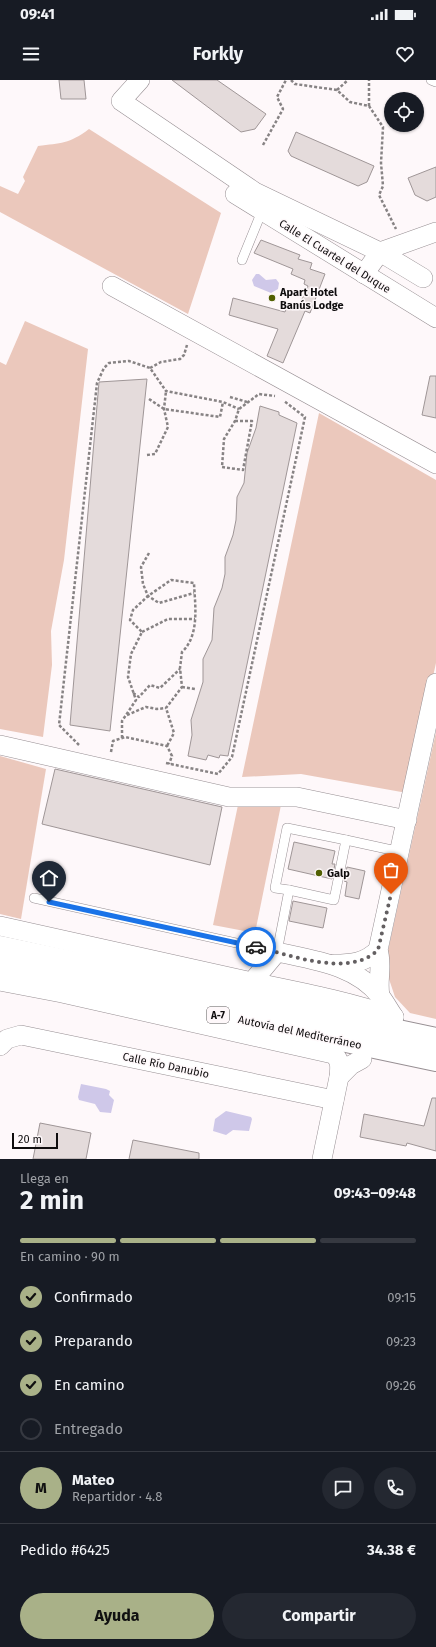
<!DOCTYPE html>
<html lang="es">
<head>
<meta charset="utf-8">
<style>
  body { margin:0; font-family:"Fira Sans",sans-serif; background:#242831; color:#f1f3f6; height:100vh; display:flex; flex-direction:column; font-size:15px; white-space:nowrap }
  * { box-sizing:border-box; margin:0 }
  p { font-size:13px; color:#9ea1a6 }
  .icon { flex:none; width:22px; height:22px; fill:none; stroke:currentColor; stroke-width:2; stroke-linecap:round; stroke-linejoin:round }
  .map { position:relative; height:1079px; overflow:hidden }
  .panel { display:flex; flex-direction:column; background:#171b24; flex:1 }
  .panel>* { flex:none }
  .buttons { position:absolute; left:384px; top:12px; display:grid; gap:8px }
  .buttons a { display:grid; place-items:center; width:40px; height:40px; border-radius:50%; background:#171b24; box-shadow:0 1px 3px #0004; font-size:20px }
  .scale { position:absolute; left:12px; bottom:10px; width:46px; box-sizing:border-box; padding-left:4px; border:2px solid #0f0d0e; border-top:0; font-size:11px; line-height:14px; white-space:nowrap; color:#0f0d0e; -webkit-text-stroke:3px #fef8fa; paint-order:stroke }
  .pin { position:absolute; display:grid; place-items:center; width:34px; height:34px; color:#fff; margin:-41px -17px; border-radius:50% 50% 50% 0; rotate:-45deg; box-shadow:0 0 4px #0007 }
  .pin .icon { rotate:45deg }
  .courier { position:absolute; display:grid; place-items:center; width:40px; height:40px; margin:-20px; border:3px solid #1a73e8; border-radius:50%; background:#fff; color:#222; box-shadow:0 1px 5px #0007 }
  .headline em { font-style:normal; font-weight:700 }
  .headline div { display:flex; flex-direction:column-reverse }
  .headline { display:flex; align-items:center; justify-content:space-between; height:68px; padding:0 20px }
  h1 { font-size:26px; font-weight:700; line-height:30px }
  .bar { display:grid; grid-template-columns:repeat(4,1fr); gap:6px 4px; align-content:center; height:48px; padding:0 20px }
  .bar i { height:5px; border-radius:3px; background:#363941 }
  .bar .active { background:#a9b188 }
  .bar p { grid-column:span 4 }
  .line { display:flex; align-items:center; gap:10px; padding:0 20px; border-top:1px solid #363941 }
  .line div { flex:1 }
  .round { display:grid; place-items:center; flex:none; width:42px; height:42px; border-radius:21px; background:#242831 }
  ol { padding:0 20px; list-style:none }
  li { display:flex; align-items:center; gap:12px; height:44px }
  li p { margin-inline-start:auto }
  li .icon { padding:4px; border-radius:50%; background:#a9b188; color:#111; stroke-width:4 }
  li:last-child { color:#9ea1a6 }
  li i { width:22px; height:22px; border:2px solid #363941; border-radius:50% }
  .action { display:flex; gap:8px; margin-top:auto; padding:8px 20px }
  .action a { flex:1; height:46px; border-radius:24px; background:#a9b188; color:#111; font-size:16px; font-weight:700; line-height:46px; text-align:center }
  .action a+a { background:#242831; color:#f1f3f6 }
  .status { display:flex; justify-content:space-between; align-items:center; height:28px; padding:0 20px; background:#171b24; direction:ltr }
  .status svg { height:11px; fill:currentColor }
  header { display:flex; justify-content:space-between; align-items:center; height:52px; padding:0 20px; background:#171b24; font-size:18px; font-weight:700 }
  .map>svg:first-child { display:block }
</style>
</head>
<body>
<div class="status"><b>09:41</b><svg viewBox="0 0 49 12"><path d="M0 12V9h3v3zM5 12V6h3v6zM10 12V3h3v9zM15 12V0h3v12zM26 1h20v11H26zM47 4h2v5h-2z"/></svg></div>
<header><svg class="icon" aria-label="menu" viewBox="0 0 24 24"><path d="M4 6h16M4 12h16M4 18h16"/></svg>Forkly<svg class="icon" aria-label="heart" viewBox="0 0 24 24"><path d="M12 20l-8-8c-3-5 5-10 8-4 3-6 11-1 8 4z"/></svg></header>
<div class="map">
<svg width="436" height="1079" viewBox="0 0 436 1079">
  <rect width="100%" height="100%" fill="#fef8fa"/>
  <g fill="#ebc8bc">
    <path d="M 89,49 L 221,133 L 188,234 L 0,132 L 0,106 L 18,114 L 25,101 L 23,97 L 38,66 C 61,63 69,64 89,49 Z"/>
    <path d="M 25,241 L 88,269 L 64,480 L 51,551 L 52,585 L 43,657 L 0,649 L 0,282 L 6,285 Z"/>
    <path d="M 319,333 L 436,400 L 436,583 L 407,713 L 301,694 L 242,697 Z"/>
    <path d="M 436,652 L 436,939 L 410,933 L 395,917 L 388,896 L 387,875 Z"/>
    <path d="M 0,676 L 46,689 L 21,839 L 0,834 Z"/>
    <path d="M 238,725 L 281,725 L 255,853 L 213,845 Z"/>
  </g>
  <g fill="#cfc8e9">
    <path d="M 256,194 L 259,194 L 266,200 L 276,199 L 279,203 L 278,209 L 271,213 L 254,206 L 252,200 Z"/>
    <path d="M 81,1004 L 106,1009 L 110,1011 L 109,1015 L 114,1020 L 111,1033 L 100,1032 L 95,1024 L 79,1020 L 78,1017 Z"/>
    <path d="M 226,1031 L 251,1037 L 252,1039 L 249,1051 L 233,1050 L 226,1055 L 213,1051 L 215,1039 Z"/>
  </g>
  <g fill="#e4dbdb" stroke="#9f9697">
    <path d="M 59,0 L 84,0 L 86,19 L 61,19 Z"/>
    <path d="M 172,0 L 217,0 L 266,34 L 255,49 L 241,52 Z"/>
    <path d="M 296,52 L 374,86 L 367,102 L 358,106 L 291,76 L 288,71 Z"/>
    <path d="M 436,87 L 436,117 L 427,121 L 415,115 L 408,98 Z"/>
    <path d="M 261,160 L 300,175 L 298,179 L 312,183 L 310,189 L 325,194 L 310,233 L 305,231 L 283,283 L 267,276 L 278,249 L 229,235 L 233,218 L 285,232 L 287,225 L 298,228 L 308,206 L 304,204 L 305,200 L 291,194 L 293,189 L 254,173 Z"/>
    <path d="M 430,296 L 436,296 L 436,338 L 422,335 Z"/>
    <path d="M 147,299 L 110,651 L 70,645 L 99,302 Z"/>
    <path d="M 260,326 L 279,332 L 279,335 L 297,343 L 228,676 L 220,675 L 219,678 L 208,675 L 206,680 L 188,676 L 192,655 L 191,640 L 203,602 L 203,579 L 212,560 L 214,528 L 222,508 L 225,494 L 225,477 L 233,455 L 236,440 L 237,417 L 244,403 L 247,373 L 256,348 Z"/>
    <path d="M 55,689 L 222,727 L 210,785 L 42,744 Z"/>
    <path d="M 294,762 L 335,771 L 332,784 L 335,784 L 332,799 L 288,789 Z"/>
    <path d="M 347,787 L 365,791 L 359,819 L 345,816 L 347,802 L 344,801 Z"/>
    <path d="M 293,821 L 327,828 L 323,848 L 289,841 Z"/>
    <path d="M 432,1018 L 436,1018 L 436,1071 L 407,1063 L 406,1066 L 360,1057 L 364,1034 L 424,1046 Z"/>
    <path d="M 40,1043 L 91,1053 L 86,1079 L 33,1079 Z"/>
    <path d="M 133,1060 L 199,1073 L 199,1079 L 129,1079 Z"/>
  </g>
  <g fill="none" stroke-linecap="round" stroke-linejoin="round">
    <g stroke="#978f93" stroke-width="10">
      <g id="service">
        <path d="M 431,0 L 436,2"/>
        <path d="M 242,180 L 262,131"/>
        <path d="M 289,810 L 275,808 L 287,748 L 346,760"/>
        <path d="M 34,818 L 277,872 L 289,810 L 334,820 L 346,760 L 401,772"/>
      </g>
    </g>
    <g stroke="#978f93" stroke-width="20">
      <g id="minor">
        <path d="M 140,0 L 121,21 L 255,112 L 380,172 L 364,194"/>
        <path d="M 235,114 L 436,238"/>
        <path d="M 380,172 L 436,152"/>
        <path d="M 380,172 L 423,198"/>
        <path d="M 112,206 L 436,384"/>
        <path d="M 0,665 L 229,717 L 297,717 L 407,740"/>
        <path d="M 0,846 L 252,902 L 277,872 C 313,880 356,885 380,916 C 385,922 389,930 394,937"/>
        <path d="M 334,884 C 351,884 365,883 378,870"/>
        <path d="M 0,901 L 62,913 L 333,974 C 341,980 340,987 339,997 L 322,1079"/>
        <path d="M 252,902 C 300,912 348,921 394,937"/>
        <path d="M 380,916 C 377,900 383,885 378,870 L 436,603"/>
        <path d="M 0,966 L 7,959 L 21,955 L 334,1020"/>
        <path d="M 339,997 L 351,985 L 362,979"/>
      </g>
    </g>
    <g stroke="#978f93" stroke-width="24">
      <g id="trunk">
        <path d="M 0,867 L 436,959"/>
        <path d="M 0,888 L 436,980"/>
      </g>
    </g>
    <g stroke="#878384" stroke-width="2.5" stroke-dasharray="3 2" stroke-linecap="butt">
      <path d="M 291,0 L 295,4 L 337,10 L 350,22 L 369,26 L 383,47 L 381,83 L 383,106 L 379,115 L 396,149"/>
      <path d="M 337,10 L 348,0"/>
      <path d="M 369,26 L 369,0"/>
      <path d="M 263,65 L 283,29 L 277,17 L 286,0"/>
      <path d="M 150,288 L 161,282 L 180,279 L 184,275 L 187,265"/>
      <path d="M 230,317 L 247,322"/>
      <path d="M 149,319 L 164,329 L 220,337 L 223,322"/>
      <path d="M 235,341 L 252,341 L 243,390 L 222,387 L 224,359 L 235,341 L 239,329 L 259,314 L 275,316"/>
      <path d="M 147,375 L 155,374 L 168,347 L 164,329 L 166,311"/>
      <path d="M 149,473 L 141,487 L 143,504 L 148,516 L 159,523 L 194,513"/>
      <path d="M 142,552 L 168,539 L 195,539"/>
      <path d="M 182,607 L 195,609"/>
      <path d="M 133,613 L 139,617 L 150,605 L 160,608 L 180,589"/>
      <path d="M 127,635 L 146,627 L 157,629 L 166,628"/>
      <path d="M 122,658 L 122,641 L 136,620 L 128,597 L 131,574 L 142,552 L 130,540 L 133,530 L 148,516 L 171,500 L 194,503 C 195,525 200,555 182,572 L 180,588 L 182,607 L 166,628 L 174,653 L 167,666"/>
      <path d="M 79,665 L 59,645 L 97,303 L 104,288 L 109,283 L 129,281 L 150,288 L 166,311 L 223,322 L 239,329"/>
      <path d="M 111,672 L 113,661 L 125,657 L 167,666 L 172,676 L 169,684"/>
      <path d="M 166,683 L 218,694 L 232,677 L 305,337 L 284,321"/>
    </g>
    <use href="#service" stroke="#fff" stroke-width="9"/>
    <use href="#minor" stroke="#fff" stroke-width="19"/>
    <use href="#trunk" stroke="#fff" stroke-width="22"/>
  </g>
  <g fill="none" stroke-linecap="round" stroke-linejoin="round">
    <path stroke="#635f61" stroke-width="4" stroke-dasharray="0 7.2" d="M 256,867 C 291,875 349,898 378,870 L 391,814"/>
    <path stroke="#1a73e8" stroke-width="5" d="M 49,822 L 256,867"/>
  </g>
  <g fill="#516002" stroke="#fef8fa" stroke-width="1.5">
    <circle cx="272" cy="218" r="4"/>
    <circle cx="319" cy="793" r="4"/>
  </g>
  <g text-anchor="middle" stroke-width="3" stroke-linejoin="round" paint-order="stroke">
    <rect fill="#fef8fa" stroke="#575455" stroke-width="1" x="207" y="927" width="22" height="16" rx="3"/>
    <g font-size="10" font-weight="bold" fill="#0f0d0e">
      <text x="218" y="939">A-7</text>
    </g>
    <g font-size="11" fill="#0f0d0e" stroke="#fef8fa">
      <text transform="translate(335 176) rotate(32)" y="4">Calle El Cuartel del Duque</text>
      <text transform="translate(300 952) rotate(12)" y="4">Autovía del Mediterráneo</text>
      <text transform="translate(166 985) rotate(12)" y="4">Calle Río Danubio</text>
    </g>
    <g font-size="11" font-weight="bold" fill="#0f0d0e" stroke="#fef8fa" text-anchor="start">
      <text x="280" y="216">Apart Hotel<tspan x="280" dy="13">Banús Lodge</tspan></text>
      <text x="327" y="797">Galp</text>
    </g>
  </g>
</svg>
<div class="buttons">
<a><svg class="icon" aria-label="locate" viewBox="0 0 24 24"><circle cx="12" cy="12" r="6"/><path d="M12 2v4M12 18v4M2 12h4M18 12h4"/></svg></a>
</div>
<div class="scale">20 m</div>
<div class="pin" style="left:391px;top:814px;background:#ea580c"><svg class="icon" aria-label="bag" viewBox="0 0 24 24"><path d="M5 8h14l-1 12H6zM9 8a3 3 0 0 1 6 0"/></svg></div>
<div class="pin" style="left:49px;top:822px;background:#1f2937"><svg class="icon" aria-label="home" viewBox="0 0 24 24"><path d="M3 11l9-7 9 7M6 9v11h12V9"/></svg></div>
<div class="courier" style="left:256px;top:867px"><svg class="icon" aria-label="car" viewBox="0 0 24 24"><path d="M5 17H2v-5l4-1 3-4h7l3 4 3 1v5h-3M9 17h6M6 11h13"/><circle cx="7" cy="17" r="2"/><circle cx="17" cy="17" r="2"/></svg></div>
</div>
<section class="panel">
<div class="headline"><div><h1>2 min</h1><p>Llega en</p></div><em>09:43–09:48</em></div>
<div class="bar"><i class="active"></i><i class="active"></i><i class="active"></i><i></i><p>En camino · 90 m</p></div>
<ol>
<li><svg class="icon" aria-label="check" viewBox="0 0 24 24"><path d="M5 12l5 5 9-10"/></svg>Confirmado<p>09:15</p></li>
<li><svg class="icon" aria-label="check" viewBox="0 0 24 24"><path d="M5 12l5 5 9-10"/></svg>Preparando<p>09:23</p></li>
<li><svg class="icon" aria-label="check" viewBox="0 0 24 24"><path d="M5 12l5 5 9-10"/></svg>En camino<p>09:26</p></li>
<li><i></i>Entregado</li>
</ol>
<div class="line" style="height:72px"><b class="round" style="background:#a9b188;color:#111">M</b><div><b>Mateo</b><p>Repartidor · 4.8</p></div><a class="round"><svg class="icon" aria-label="chat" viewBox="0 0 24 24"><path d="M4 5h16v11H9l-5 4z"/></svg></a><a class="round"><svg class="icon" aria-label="phone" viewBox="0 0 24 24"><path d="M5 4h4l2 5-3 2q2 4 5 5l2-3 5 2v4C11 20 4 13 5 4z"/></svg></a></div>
<div class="line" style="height:52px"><div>Pedido #6425</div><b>34.38 €</b></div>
<div class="action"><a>Ayuda</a><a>Compartir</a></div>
</section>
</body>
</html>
